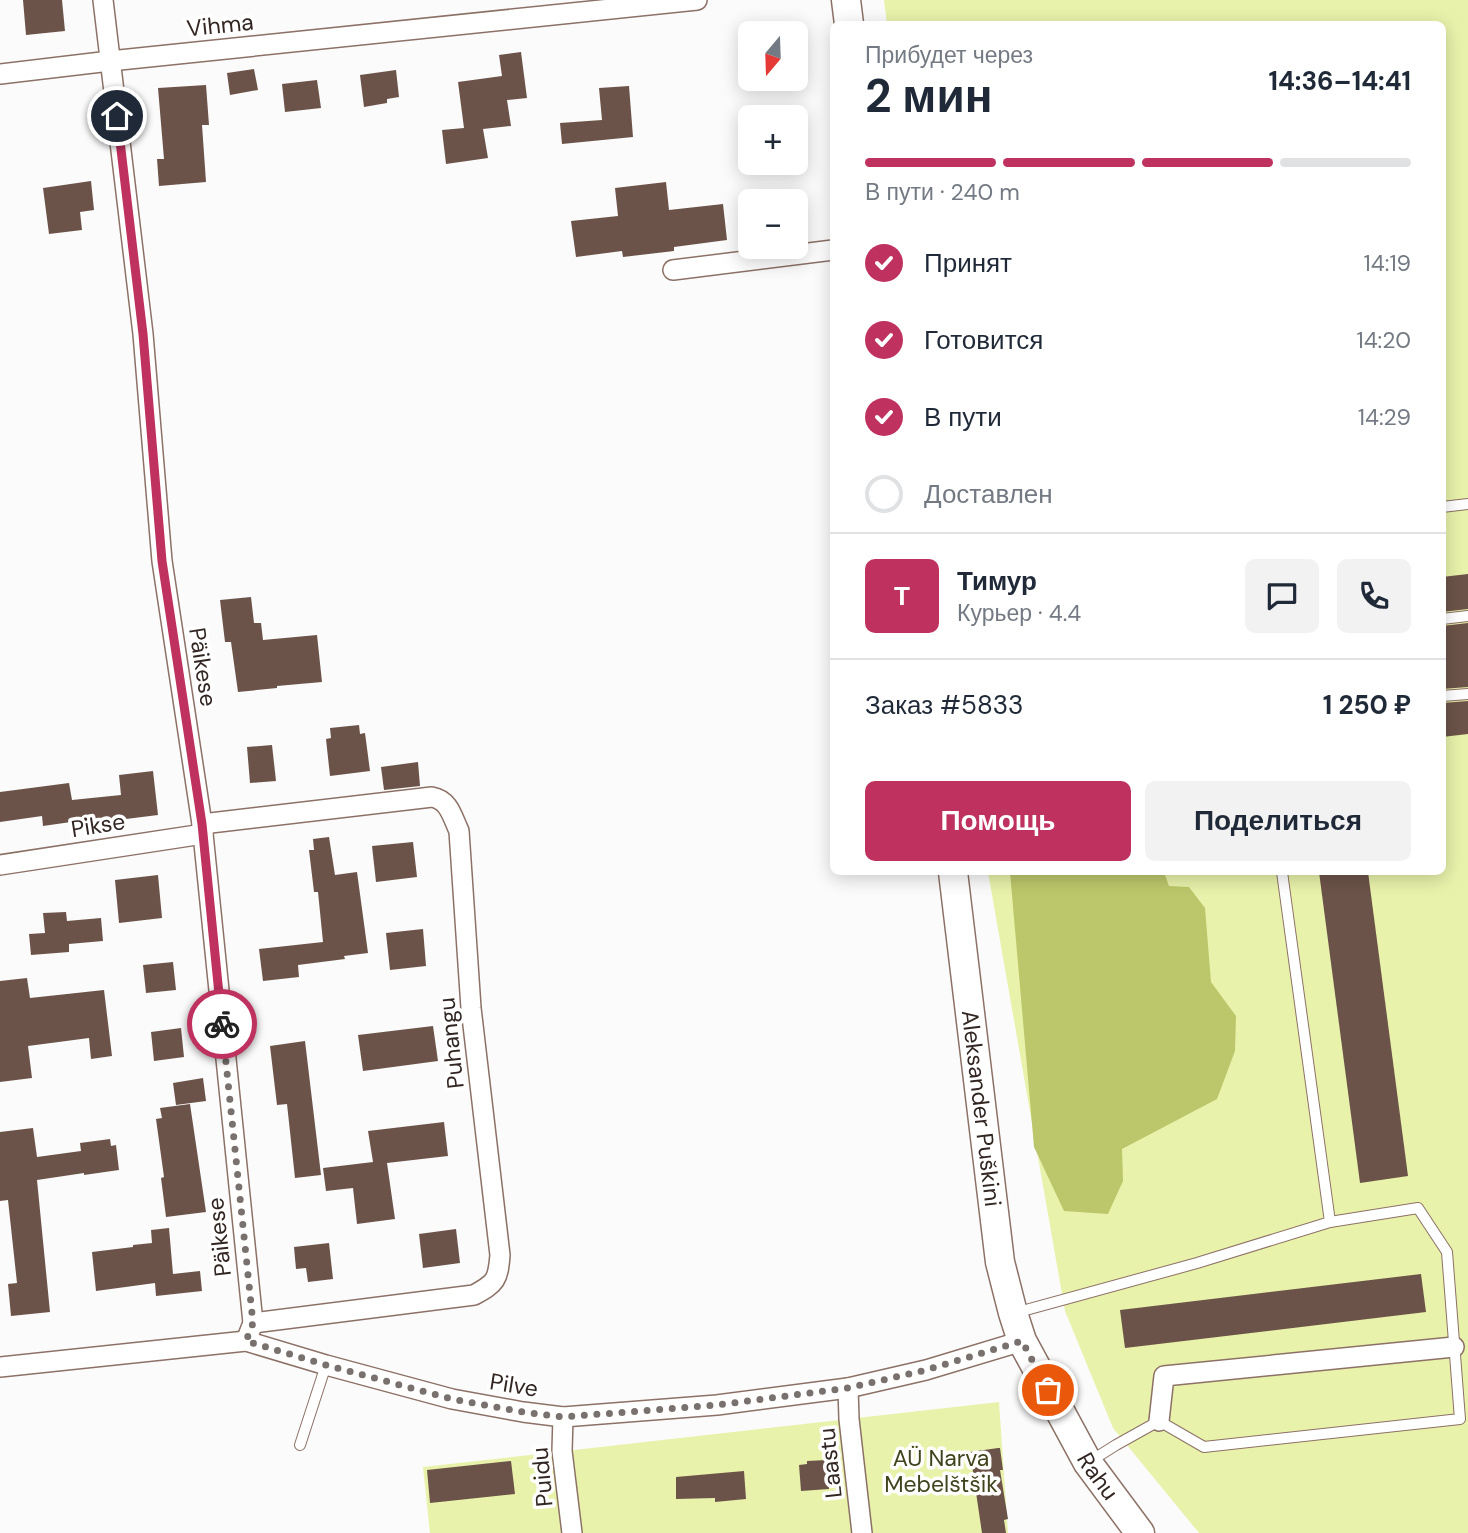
<!DOCTYPE html>
<html lang="ru">
<head>
<meta charset="utf-8">
<style>
  body { margin:0; font-family:"DM Sans",sans-serif; background:#f2f2f3; color:#1f2937; height:100vh; display:flex; flex-direction:column; font-size:26px; white-space:nowrap }
  * { box-sizing:border-box; margin:0 }
  p { font-size:23px; color:#747a83 }
  .icon { flex:none; width:38px; height:38px; fill:none; stroke:currentColor; stroke-width:2; stroke-linecap:round; stroke-linejoin:round }
  .map { position:relative; flex:1; overflow:hidden }
  .side { position:absolute; left:830px; top:21px; width:616px; height:854px; display:flex; flex-direction:column; background:#fff; border-radius:10px; box-shadow:0 4px 18px #0003 }
  .side>* { flex:none }
  .needle { width:46px; rotate:199deg }
  .controls { position:absolute; left:738px; top:21px; display:grid; gap:14px }
  .controls a { display:grid; place-items:center; width:70px; height:70px; border-radius:10px; background:#fff; box-shadow:0 4px 18px #0003; font-size:35px }
  .pin { position:absolute; display:grid; place-items:center; width:60px; height:60px; color:#fff; margin:-30px; border:4px solid #fff; border-radius:50%; box-shadow:0 2px 7px #0007 }
  .courier { position:absolute; display:grid; place-items:center; width:70px; height:70px; margin:-35px; border:5px solid #bf315f; border-radius:50%; background:#fff; color:#222; box-shadow:0 2px 9px #0007 }
  .overview em { font-style:normal; font-weight:700 }
  .overview div { display:flex; flex-direction:column-reverse }
  .overview { display:flex; align-items:center; justify-content:space-between; height:119px; padding:0 35px }
  h1 { font-size:46px; font-weight:700; line-height:52px }
  .bar { display:grid; grid-template-columns:repeat(4,1fr); gap:10px 7px; align-content:center; height:84px; padding:0 35px }
  .bar i { height:9px; border-radius:5px; background:#e0e1e3 }
  .bar .on { background:#bf315f }
  .bar p { grid-column:span 4 }
  .line { display:flex; align-items:center; gap:18px; padding:0 35px; border-top:2px solid #e0e1e3 }
  .line div { flex:1 }
  .round { display:grid; place-items:center; flex:none; width:74px; height:74px; border-radius:10px; background:#f2f2f3 }
  ol { padding:0 35px; list-style:none }
  li { display:flex; align-items:center; gap:21px; height:77px }
  li p { margin-inline-start:auto }
  li .icon { padding:7px; border-radius:50%; background:#bf315f; color:#fff; stroke-width:4 }
  li:last-child { color:#747a83 }
  li i { width:38px; height:38px; border:4px solid #e0e1e3; border-radius:50% }
  .cta { display:flex; gap:14px; margin-top:auto; padding:14px 35px }
  .cta a { flex:1; height:80px; border-radius:10px; background:#bf315f; color:#fff; font-size:28px; font-weight:700; line-height:80px; text-align:center }
  .cta a+a { background:#f2f2f3; color:#1f2937 }
  .map>svg:first-child { display:block }
</style>
</head>
<body>
<div class="map">
<svg width="1468" height="1533" viewBox="0 0 1468 1533">
  <rect width="100%" height="100%" fill="#fbfbfb"/>
  <g fill="#e8f2aa">
    <path d="M 884,0 L 1468,0 L 1468,1533 L 1199,1533 L 1113,1428 L 1065,1311 L 988,872 L 1442,872 L 1442,24 L 887,24 Z"/>
    <path d="M 999,1402 L 1008,1533 L 430,1533 L 423,1467 Z"/>
  </g>
  <path fill="#bcc76b" d="M 1010,872 L 1164,872 L 1169,886 L 1189,887 L 1205,908 L 1211,982 L 1236,1016 L 1235,1051 L 1217,1099 L 1122,1149 L 1123,1181 L 1108,1214 L 1064,1211 L 1034,1147 Z"/>
  <g fill="#6c5349">
    <path d="M 23,0 L 62,0 L 65,31 L 26,35 Z"/>
    <path d="M 521,52 L 527,98 L 507,100 L 511,126 L 483,129 L 488,158 L 446,164 L 442,130 L 464,128 L 458,82 L 502,76 L 499,55 Z"/>
    <path d="M 254,69 L 258,90 L 230,95 L 227,73 Z"/>
    <path d="M 396,70 L 399,97 L 387,99 L 387,103 L 364,107 L 360,75 Z"/>
    <path d="M 317,80 L 321,108 L 285,112 L 282,84 Z"/>
    <path d="M 206,85 L 209,125 L 202,125 L 206,182 L 159,186 L 157,159 L 164,159 L 158,88 Z"/>
    <path d="M 629,86 L 633,137 L 562,144 L 560,123 L 602,120 L 599,88 Z"/>
    <path d="M 91,181 L 94,210 L 80,212 L 82,230 L 49,234 L 43,188 Z"/>
    <path d="M 666,182 L 669,210 L 723,204 L 727,240 L 674,247 L 674,251 L 623,257 L 622,251 L 576,257 L 571,221 L 618,216 L 615,188 Z"/>
    <path d="M 1468,574 L 1468,609 L 1442,612 L 1442,577 Z"/>
    <path d="M 251,597 L 254,623 L 261,623 L 263,640 L 317,635 L 322,682 L 277,686 L 277,688 L 238,692 L 231,642 L 225,642 L 220,600 Z"/>
    <path d="M 1468,623 L 1468,687 L 1442,689 L 1442,626 Z"/>
    <path d="M 1468,701 L 1468,734 L 1442,737 L 1442,703 Z"/>
    <path d="M 359,725 L 360,734 L 365,733 L 370,771 L 330,776 L 326,739 L 331,738 L 330,728 Z"/>
    <path d="M 272,745 L 276,781 L 250,783 L 247,747 Z"/>
    <path d="M 418,762 L 420,786 L 384,790 L 381,767 Z"/>
    <path d="M 153,771 L 158,815 L 78,825 L 78,821 L 43,826 L 42,816 L 0,822 L 0,792 L 69,783 L 72,800 L 121,795 L 119,775 Z"/>
    <path d="M 329,837 L 335,875 L 357,872 L 368,953 L 344,956 L 345,959 L 298,965 L 299,977 L 263,981 L 259,949 L 323,942 L 318,892 L 314,892 L 309,850 L 314,850 L 313,839 Z"/>
    <path d="M 413,842 L 417,877 L 376,882 L 372,846 Z"/>
    <path d="M 1319,872 L 1368,872 L 1408,1176 L 1360,1183 Z"/>
    <path d="M 158,875 L 162,918 L 119,923 L 115,880 Z"/>
    <path d="M 66,912 L 67,921 L 101,918 L 103,941 L 69,944 L 69,952 L 31,955 L 29,934 L 45,933 L 43,913 Z"/>
    <path d="M 423,929 L 426,966 L 390,970 L 386,933 Z"/>
    <path d="M 173,962 L 176,990 L 146,993 L 143,965 Z"/>
    <path d="M 27,978 L 30,998 L 104,990 L 112,1056 L 91,1059 L 89,1038 L 28,1046 L 32,1078 L 0,1082 L 0,981 Z"/>
    <path d="M 433,1026 L 438,1061 L 363,1071 L 358,1035 Z"/>
    <path d="M 181,1028 L 184,1057 L 154,1061 L 151,1032 Z"/>
    <path d="M 305,1041 L 321,1175 L 295,1178 L 287,1104 L 277,1105 L 270,1046 Z"/>
    <path d="M 203,1078 L 206,1101 L 176,1105 L 173,1083 Z"/>
    <path d="M 190,1104 L 206,1212 L 166,1217 L 161,1178 L 164,1177 L 156,1119 L 162,1118 L 160,1108 Z"/>
    <path d="M 444,1122 L 448,1156 L 387,1163 L 395,1219 L 357,1224 L 353,1188 L 326,1191 L 323,1168 L 373,1162 L 368,1131 Z"/>
    <path d="M 33,1128 L 37,1157 L 81,1151 L 80,1143 L 110,1139 L 111,1146 L 116,1145 L 119,1170 L 84,1175 L 84,1173 L 37,1180 L 50,1312 L 11,1316 L 8,1284 L 17,1283 L 8,1200 L 0,1201 L 0,1132 Z"/>
    <path d="M 169,1228 L 173,1274 L 200,1271 L 202,1291 L 156,1296 L 155,1283 L 96,1291 L 92,1252 L 133,1247 L 133,1245 L 152,1243 L 151,1230 Z"/>
    <path d="M 456,1229 L 460,1263 L 423,1268 L 419,1234 Z"/>
    <path d="M 329,1243 L 333,1279 L 308,1282 L 306,1268 L 296,1269 L 294,1247 Z"/>
    <path d="M 1421,1274 L 1426,1312 L 1125,1348 L 1120,1310 Z"/>
    <path d="M 998,1448 L 1000,1448 L 1003,1470 L 1000,1470 L 1008,1519 L 1004,1520 L 1006,1533 L 982,1533 L 970,1452 Z"/>
    <path d="M 827,1460 L 829,1489 L 801,1491 L 799,1465 L 807,1464 L 807,1461 Z"/>
    <path d="M 511,1461 L 515,1494 L 430,1503 L 427,1470 Z"/>
    <path d="M 744,1471 L 746,1499 L 715,1502 L 715,1498 L 676,1499 L 676,1477 Z"/>
  </g>
  <g fill="none" stroke-linecap="round" stroke-linejoin="round">
    <g stroke="#8c7166" stroke-width="12">
      <g id="service">
        <path d="M 1442,507 L 1468,504"/>
        <path d="M 1442,619 L 1468,616"/>
        <path d="M 1442,696 L 1468,694"/>
        <path d="M 1015,1313 L 1197,1263 L 1330,1222 L 1282,872"/>
        <path d="M 300,1445 L 326,1365"/>
        <path d="M 1089,1462 L 1116,1445 L 1159,1421 L 1204,1447 L 1460,1419 L 1447,1252 L 1418,1208 L 1330,1222"/>
      </g>
    </g>
    <g stroke="#8c7166" stroke-width="22">
      <g id="minor">
        <path d="M 103,0 L 143,334 L 162,561 L 202,824 L 253,1323 L 246,1341"/>
        <path d="M 0,74 L 110,61 L 697,0"/>
        <path d="M 673,270 L 833,250"/>
        <path d="M 202,824 L 432,797 C 449,800 452,816 459,831 L 471,1008 L 500,1255 C 498,1280 496,1283 474,1295 L 253,1323"/>
        <path d="M 0,865 L 203,834"/>
        <path d="M 0,1367 L 246,1341 L 326,1365 L 452,1399 L 523,1412 L 563,1417 L 717,1405 L 848,1388 L 926,1370 L 1022,1341"/>
        <path d="M 848,1388 L 849,1419 L 862,1533"/>
        <path d="M 563,1417 L 562,1451 L 572,1533"/>
        <path d="M 1159,1421 L 1164,1376 L 1454,1347"/>
      </g>
    </g>
    <g stroke="#8c7166" stroke-width="31">
      <g id="secondary">
        <path d="M 846,0 L 849,24"/>
        <path id="s1" d="M 953,872 L 1000,1262 L 1013,1313 L 1022,1341 L 1088,1463 L 1140,1533"/>
      </g>
    </g>
    <use href="#service" stroke="#fff" stroke-width="10"/>
    <use href="#minor" stroke="#fff" stroke-width="19"/>
    <use href="#secondary" stroke="#fff" stroke-width="28"/>
  </g>
  <g fill="none" stroke-linecap="round" stroke-linejoin="round">
    <path stroke="#78716e" stroke-width="7" stroke-dasharray="0 12.6" d="M 222,1024 L 253,1323 L 246,1341 L 326,1365 L 452,1399 L 523,1412 L 563,1417 L 717,1405 L 848,1388 L 926,1370 L 1022,1341 L 1048,1390"/>
    <path stroke="#bf315f" stroke-width="9" d="M 117,116 L 143,334 L 162,561 L 202,824 L 222,1024"/>
  </g>
  <g text-anchor="middle" stroke-width="7" stroke-linejoin="round" paint-order="stroke">
    <g font-size="23" fill="#312622" stroke="#fff">
      <text transform="translate(220 25) rotate(-6)" y="8">Vihma</text>
      <text transform="translate(203 667) rotate(81)" y="8">Päikese</text>
      <text transform="translate(98 825) rotate(-9)" y="8">Pikse</text>
      <text transform="translate(451 1043) rotate(-96)" y="8">Puhangu</text>
      <text dy="8" stroke="none"><textPath href="#s1" startOffset="238">Aleksander Puškini</textPath></text>
      <text transform="translate(219 1237) rotate(-96)" y="8">Päikese</text>
      <text transform="translate(514 1385) rotate(9)" y="8">Pilve</text>
      <text transform="translate(830 1463) rotate(-96)" y="8">Laastu</text>
      <text dy="8" stroke="none"><textPath href="#s1" startOffset="630">Rahu</textPath></text>
      <text transform="translate(542 1477) rotate(-95)" y="8">Puidu</text>
    </g>
    <g font-size="23" fill="#40441d" stroke="#fff">
      <text x="941" y="1466">AÜ Narva<tspan x="941" dy="26">Mebelštšik</tspan></text>
    </g>
  </g>
</svg>
<div class="controls">
<a><svg class="needle" viewBox="-14 -14 28 28"><path d="M0-13l5 13h-10z" fill="#e53935"/><path d="M0 13l5-13h-10z" fill="#747a83"/></svg></a>
<a>+</a>
<a>−</a>
</div>
<div class="pin" style="left:1048px;top:1390px;background:#ea580c"><svg class="icon" aria-label="bag" viewBox="0 0 24 24"><path d="M5 8h14l-1 12H6zM9 8a3 3 0 0 1 6 0"/></svg></div>
<div class="pin" style="left:117px;top:116px;background:#1f2937"><svg class="icon" aria-label="home" viewBox="0 0 24 24"><path d="M3 11l9-7 9 7M6 9v11h12V9"/></svg></div>
<div class="courier" style="left:222px;top:1024px"><svg class="icon" aria-label="bike" viewBox="0 0 24 24"><circle cx="6" cy="16" r="4"/><circle cx="18" cy="16" r="4"/><path d="M6 16l4-8h5l3 8M10 8l3 8H6M13 5h3"/></svg></div>
<section class="side">
<div class="overview"><div><h1>2 мин</h1><p>Прибудет через</p></div><em>14:36–14:41</em></div>
<div class="bar"><i class="on"></i><i class="on"></i><i class="on"></i><i></i><p>В пути · 240 m</p></div>
<ol>
<li><svg class="icon" aria-label="check" viewBox="0 0 24 24"><path d="M5 12l5 5 9-10"/></svg>Принят<p>14:19</p></li>
<li><svg class="icon" aria-label="check" viewBox="0 0 24 24"><path d="M5 12l5 5 9-10"/></svg>Готовится<p>14:20</p></li>
<li><svg class="icon" aria-label="check" viewBox="0 0 24 24"><path d="M5 12l5 5 9-10"/></svg>В пути<p>14:29</p></li>
<li><i></i>Доставлен</li>
</ol>
<div class="line" style="height:126px"><b class="round" style="background:#bf315f;color:#fff">Т</b><div><b>Тимур</b><p>Курьер · 4.4</p></div><a class="round"><svg class="icon" aria-label="chat" viewBox="0 0 24 24"><path d="M4 5h16v11H9l-5 4z"/></svg></a><a class="round"><svg class="icon" aria-label="phone" viewBox="0 0 24 24"><path d="M5 4h4l2 5-3 2q2 4 5 5l2-3 5 2v4C11 20 4 13 5 4z"/></svg></a></div>
<div class="line" style="height:91px"><div>Заказ #5833</div><b>1 250 ₽</b></div>
<div class="cta"><a>Помощь</a><a>Поделиться</a></div>
</section>
</div>
</body>
</html>
